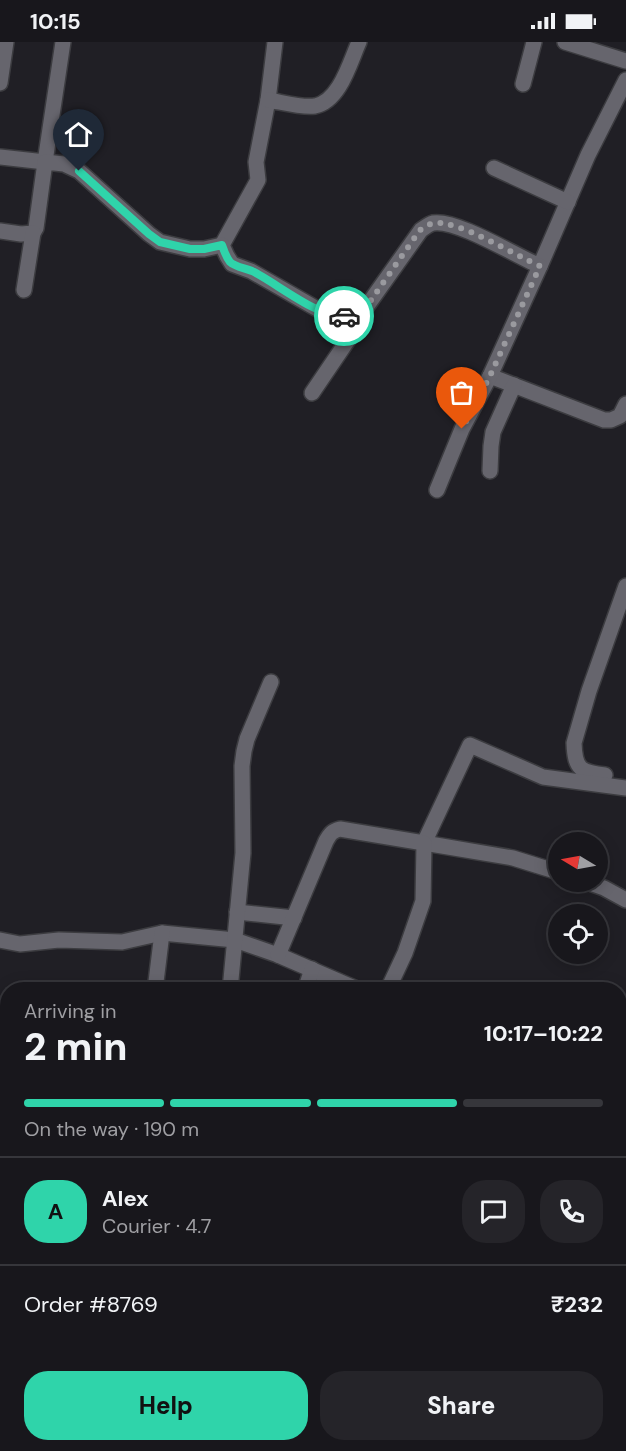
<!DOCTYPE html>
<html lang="en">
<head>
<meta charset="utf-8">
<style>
  body { margin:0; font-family:"DM Sans",sans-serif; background:#252429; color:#f1f3f6; height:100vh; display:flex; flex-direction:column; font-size:22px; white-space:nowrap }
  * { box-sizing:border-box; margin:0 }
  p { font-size:20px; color:#9f9fa3 }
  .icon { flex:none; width:33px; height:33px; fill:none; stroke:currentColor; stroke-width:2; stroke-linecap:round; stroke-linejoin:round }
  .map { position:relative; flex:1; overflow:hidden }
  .drawer { position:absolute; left:0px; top:940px; width:627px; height:470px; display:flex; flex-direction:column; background:#18171c; border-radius:24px 24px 0 0; box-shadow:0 3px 15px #0003,0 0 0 2px #36363b }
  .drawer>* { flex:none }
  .needle { width:39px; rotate:280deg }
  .tools { position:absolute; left:548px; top:790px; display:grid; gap:12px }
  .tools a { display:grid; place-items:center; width:60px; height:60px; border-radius:50%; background:#18171c; box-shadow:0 3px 15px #0003,0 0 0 2px #36363b; font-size:30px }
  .pin { position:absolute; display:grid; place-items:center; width:51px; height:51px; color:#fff; margin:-62px -26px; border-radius:50% 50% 50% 0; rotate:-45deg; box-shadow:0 0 6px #0007 }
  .pin .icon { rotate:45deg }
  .courier { position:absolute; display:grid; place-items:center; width:60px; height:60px; margin:-30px; border:4px solid #2fd4aa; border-radius:50%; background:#fff; color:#222; box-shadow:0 2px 8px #0007 }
  .headline em { font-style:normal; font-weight:800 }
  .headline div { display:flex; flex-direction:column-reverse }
  .headline { display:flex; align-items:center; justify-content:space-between; height:102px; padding:0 24px }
  h1 { font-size:39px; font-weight:800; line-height:45px }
  .bar { display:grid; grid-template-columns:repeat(4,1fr); gap:9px 6px; align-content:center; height:72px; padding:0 24px }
  .bar i { height:8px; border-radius:4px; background:#36363b }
  .bar .active { background:#2fd4aa }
  .bar p { grid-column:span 4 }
  .line { display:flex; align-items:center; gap:15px; padding:0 24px; border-top:2px solid #36363b }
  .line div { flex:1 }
  .round { display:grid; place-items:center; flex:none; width:63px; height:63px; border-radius:24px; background:#252429 }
  .action { display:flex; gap:12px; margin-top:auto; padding:12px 24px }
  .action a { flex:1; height:69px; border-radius:24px; background:#2fd4aa; color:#111; font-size:24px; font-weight:800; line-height:69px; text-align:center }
  .action a+a { background:#252429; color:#f1f3f6 }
  .status { display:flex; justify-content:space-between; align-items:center; height:42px; padding:0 30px; background:#18171c; direction:ltr }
  .status svg { height:16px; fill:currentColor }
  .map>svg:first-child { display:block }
</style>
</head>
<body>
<div class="status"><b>10:15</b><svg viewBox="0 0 49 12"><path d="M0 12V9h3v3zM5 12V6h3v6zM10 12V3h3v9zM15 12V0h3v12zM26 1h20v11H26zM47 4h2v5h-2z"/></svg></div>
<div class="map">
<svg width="626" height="1409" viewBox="0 0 626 1409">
  <rect width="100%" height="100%" fill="#201f25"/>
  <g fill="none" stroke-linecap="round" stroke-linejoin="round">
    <g stroke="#3c3c40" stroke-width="18">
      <g id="minor">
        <path d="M 275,0 L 268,58 L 256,120 L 258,138 L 222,203 L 227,214 L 232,222 L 251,229 L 319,268 L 337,275 L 354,272 L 367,264 L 421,188 C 424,186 429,182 433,181 C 457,177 516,214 540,224 L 588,113 L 626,38"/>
        <path d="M 565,0 L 626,19"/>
        <path d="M 0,41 L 6,0"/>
        <path d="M 523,42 L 534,0"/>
        <path d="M 268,58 C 281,60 302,66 315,64 C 340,59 350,20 359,0"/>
        <path d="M 0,115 L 45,120 L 63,0"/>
        <path d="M 494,126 L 568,160"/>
        <path d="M 0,189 L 21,192 L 33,191 L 36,186 L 45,120 L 64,122 L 79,129 L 149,192 L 160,200 L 190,207 L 204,207 L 222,203"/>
        <path d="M 24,248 L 33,191"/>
        <path d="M 490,334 L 604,378 L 611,378 L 620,374 L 626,362"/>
        <path d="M 312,351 L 350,295 L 360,268"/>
        <path d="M 490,429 L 491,404 L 493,390 L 514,343"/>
        <path d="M 437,448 L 462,387 L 490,334 L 540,224"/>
        <path d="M 605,733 C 581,730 575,728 574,701 L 589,649 L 626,544"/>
        <path d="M 558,830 L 513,816 L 424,801 L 470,703 L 543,735 L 626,746"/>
        <path d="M 587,840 L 604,846 L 626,858"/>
        <path d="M 237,870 L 294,876"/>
        <path d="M 0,898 L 20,902 L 59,898 L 122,900 L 162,891 L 235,898 L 278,913 L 359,948"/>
        <path d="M 278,913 L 326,799 C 330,792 332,789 340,787 L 424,801 L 423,859 L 405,911 L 390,943 L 387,948"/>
        <path d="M 155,948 L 162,891"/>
        <path d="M 230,948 L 243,811 L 242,724 L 244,709 L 247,697 L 271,640"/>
        <path d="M 305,948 L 312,927"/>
        <path d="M 620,996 L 626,995"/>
        <path d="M 0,1053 L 8,1046"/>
        <path d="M 0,1079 L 8,1087"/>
        <path d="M 620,1227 L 626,1233"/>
        <path d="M 620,1307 L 626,1303"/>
        <path d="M 189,1402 L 188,1407 L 190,1409"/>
        <path d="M 101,1409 L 108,1402"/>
      </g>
    </g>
    <use href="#minor" stroke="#66656d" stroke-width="15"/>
  </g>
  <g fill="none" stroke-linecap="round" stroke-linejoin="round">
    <path stroke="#9a9a9f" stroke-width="6" stroke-dasharray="0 10.8" d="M 344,274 L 354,272 L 367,264 L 420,188 C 424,186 429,182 433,181 C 457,177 516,214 540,224 L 490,334 L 462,387"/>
    <path stroke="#2fd4aa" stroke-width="8" d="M 79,129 L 149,192 L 160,200 L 190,207 L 204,207 L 222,203 C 224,209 226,215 230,220 C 235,225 245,226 252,229 C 275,240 320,277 344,274"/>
  </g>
</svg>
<div class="tools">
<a><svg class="needle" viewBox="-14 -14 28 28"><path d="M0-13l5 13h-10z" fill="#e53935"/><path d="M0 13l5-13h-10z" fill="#9f9fa3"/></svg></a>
<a><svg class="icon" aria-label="locate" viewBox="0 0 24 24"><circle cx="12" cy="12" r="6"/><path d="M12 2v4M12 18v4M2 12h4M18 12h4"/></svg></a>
</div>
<div class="pin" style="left:462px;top:387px;background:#ea580c"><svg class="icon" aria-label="bag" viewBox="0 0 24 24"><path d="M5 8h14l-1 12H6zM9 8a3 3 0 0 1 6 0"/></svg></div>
<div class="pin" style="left:79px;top:129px;background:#1f2937"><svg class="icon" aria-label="home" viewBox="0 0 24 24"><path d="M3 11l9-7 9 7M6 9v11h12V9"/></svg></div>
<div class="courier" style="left:344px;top:274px"><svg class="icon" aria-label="car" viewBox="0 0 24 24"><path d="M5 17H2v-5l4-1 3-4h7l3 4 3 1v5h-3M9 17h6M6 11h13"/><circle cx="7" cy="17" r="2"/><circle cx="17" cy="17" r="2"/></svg></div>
<section class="drawer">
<div class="headline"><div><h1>2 min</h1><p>Arriving in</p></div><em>10:17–10:22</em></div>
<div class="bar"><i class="active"></i><i class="active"></i><i class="active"></i><i></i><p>On the way · 190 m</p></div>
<div class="line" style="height:108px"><b class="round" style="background:#2fd4aa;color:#111">A</b><div><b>Alex</b><p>Courier · 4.7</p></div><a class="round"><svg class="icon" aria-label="chat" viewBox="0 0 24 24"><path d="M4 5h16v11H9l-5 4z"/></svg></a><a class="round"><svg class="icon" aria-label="phone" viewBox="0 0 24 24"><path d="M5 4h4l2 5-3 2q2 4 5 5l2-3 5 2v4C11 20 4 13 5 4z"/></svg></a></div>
<div class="line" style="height:78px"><div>Order #8769</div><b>₹232</b></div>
<div class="action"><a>Help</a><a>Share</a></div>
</section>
</div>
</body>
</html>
